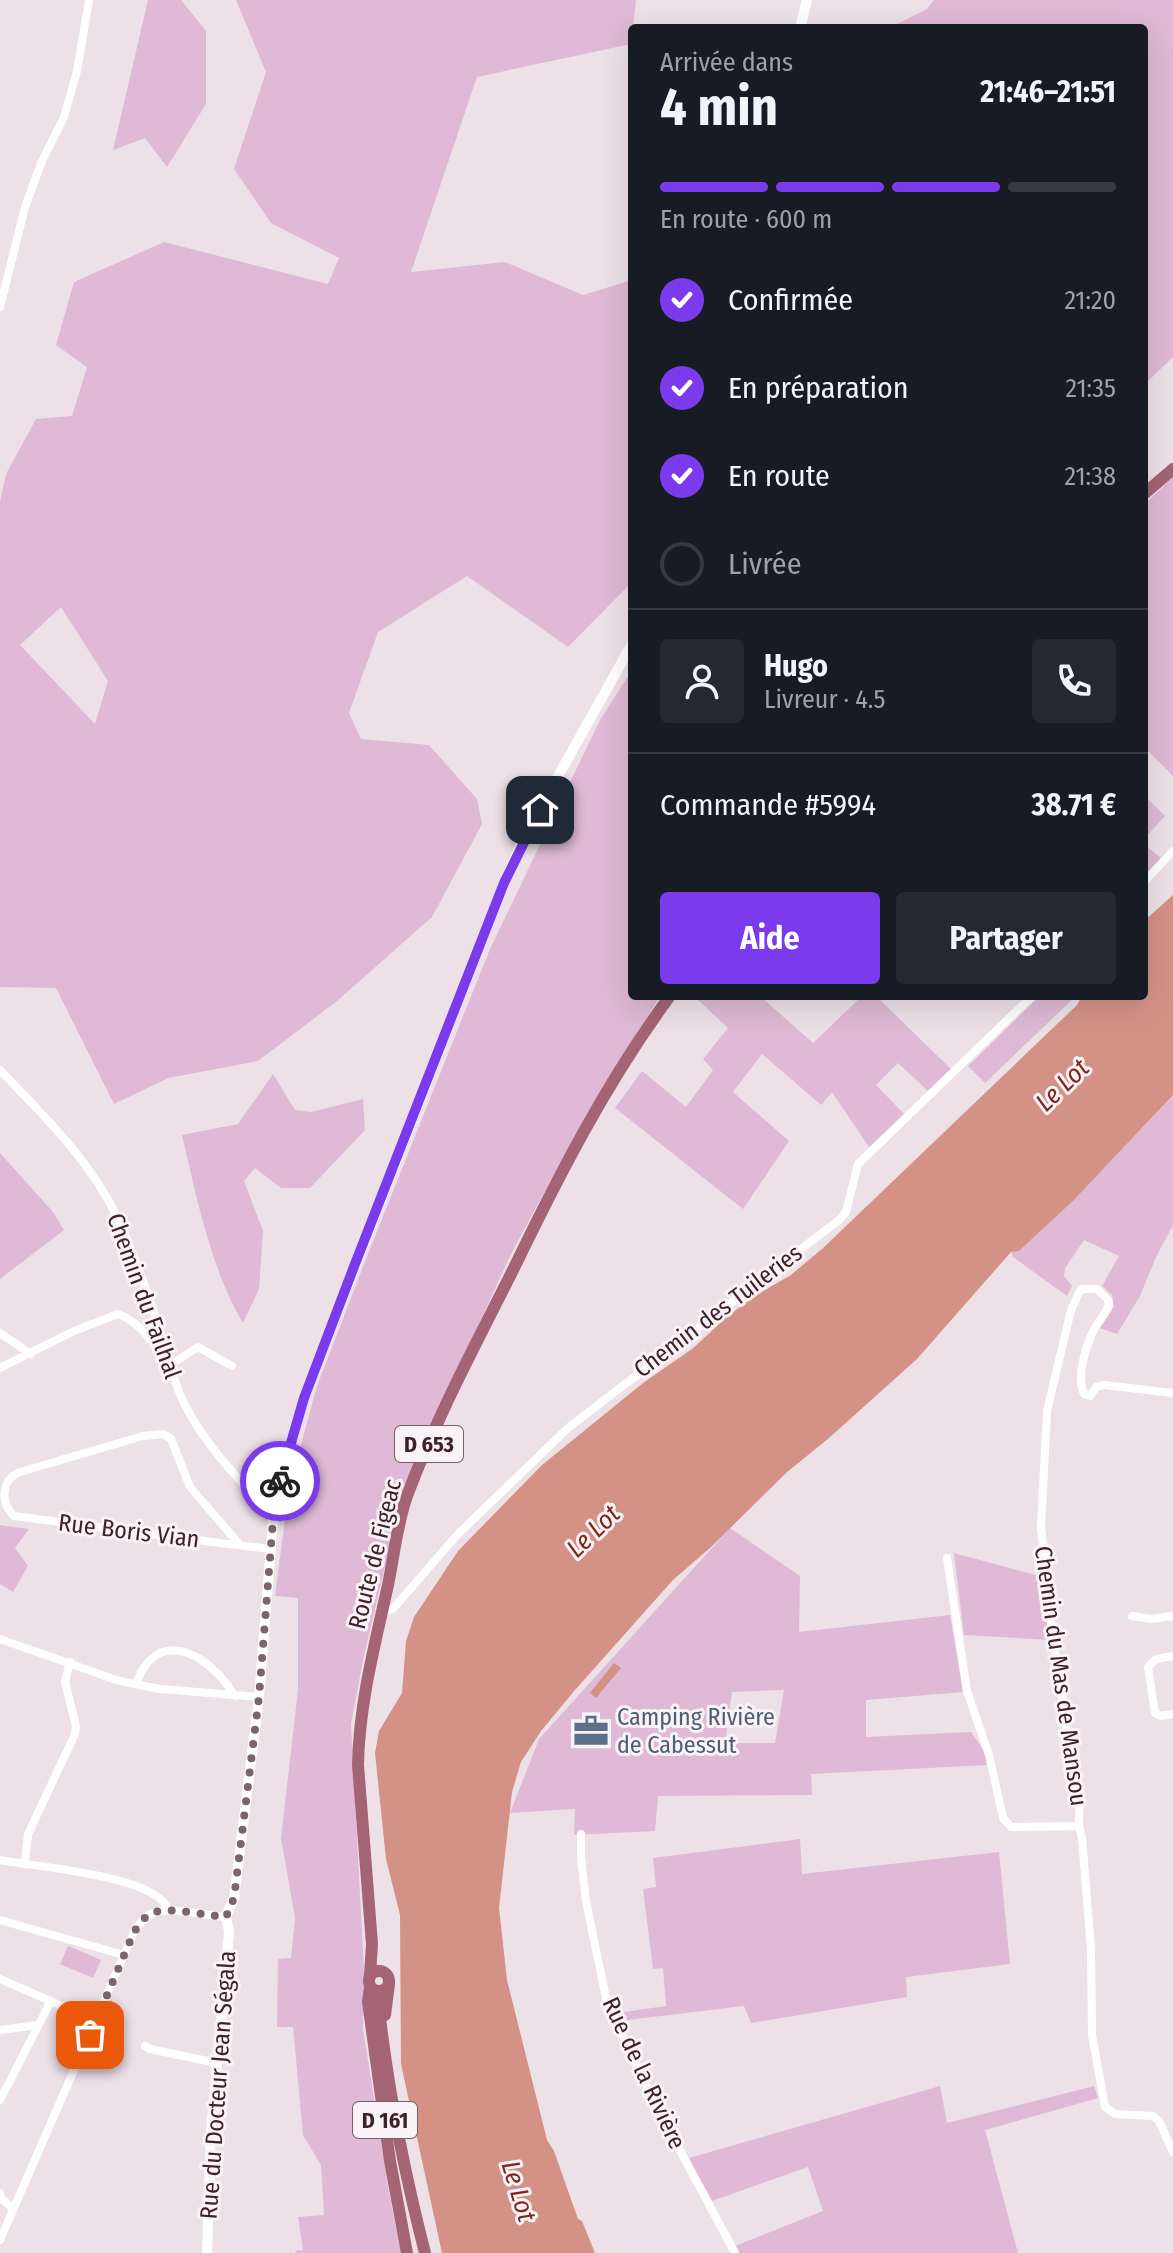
<!DOCTYPE html>
<html lang="fr">
<head>
<meta charset="utf-8">
<style>
  body { margin:0; font-family:"Fira Sans Condensed",sans-serif; background:#242831; color:#f1f3f6; height:100vh; display:flex; flex-direction:column; font-size:30px; white-space:nowrap }
  * { box-sizing:border-box; margin:0 }
  p { font-size:26px; color:#9ea1a6 }
  .icon { flex:none; width:44px; height:44px; fill:none; stroke:currentColor; stroke-width:2; stroke-linecap:round; stroke-linejoin:round }
  .map { position:relative; flex:1; overflow:hidden }
  .drawer { position:absolute; left:628px; top:24px; width:520px; height:976px; display:flex; flex-direction:column; background:#171b24; border-radius:8px; box-shadow:0 8px 32px #0002 }
  .drawer>* { flex:none }
  .pin { position:absolute; display:grid; place-items:center; width:68px; height:68px; color:#fff; margin:-34px; border-radius:16px; box-shadow:0 4px 12px #0006 }
  .courier { position:absolute; display:grid; place-items:center; width:80px; height:80px; margin:-40px; border:6px solid #7c3aed; border-radius:50%; background:#fff; color:#222; box-shadow:0 2px 10px #0007 }
  .summary em { font-style:normal; font-weight:700 }
  .summary div { display:flex; flex-direction:column-reverse }
  .summary { display:flex; align-items:center; justify-content:space-between; height:136px; padding:0 32px }
  h1 { font-size:52px; font-weight:700; line-height:60px }
  .bar { display:grid; grid-template-columns:repeat(4,1fr); gap:12px 8px; align-content:center; height:96px; padding:0 32px }
  .bar i { height:10px; border-radius:6px; background:#363941 }
  .bar .on { background:#7c3aed }
  .bar p { grid-column:span 4 }
  .line { display:flex; align-items:center; gap:20px; padding:0 32px; border-top:2px solid #363941 }
  .line div { flex:1 }
  .round { display:grid; place-items:center; flex:none; width:84px; height:84px; border-radius:8px; background:#242831 }
  ol { padding:0 32px; list-style:none }
  li { display:flex; align-items:center; gap:24px; height:88px }
  li p { margin-inline-start:auto }
  li .icon { padding:8px; border-radius:50%; background:#7c3aed; color:#fff; stroke-width:4 }
  li:last-child { color:#9ea1a6 }
  li i { width:44px; height:44px; border:4px solid #363941; border-radius:50% }
  .cta { display:flex; gap:16px; margin-top:auto; padding:16px 32px }
  .cta a { flex:1; height:92px; border-radius:8px; background:#7c3aed; color:#fff; font-size:32px; font-weight:700; line-height:92px; text-align:center }
  .cta a+a { background:#242831; color:#f1f3f6 }
  .map>svg:first-child { display:block }
</style>
</head>
<body>
<div class="map">
<svg width="1173" height="2253" viewBox="0 0 1173 2253">
  <rect width="100%" height="100%" fill="#ede1e7"/>
  <g fill="#dfb9d5" fill-rule="evenodd">
    <path d="M 148,0 L 181,0 L 206,31 L 206,104 L 167,167 L 145,138 L 113,150 Z"/>
    <path d="M 236,0 L 636,0 L 631,44 L 477,77 L 411,272 L 505,262 L 583,295 L 632,280 L 632,582 L 568,647 L 467,576 L 378,632 L 349,713 L 361,739 L 429,745 L 477,799 L 482,824 L 432,917 L 337,1001 L 258,1061 L 168,1078 L 114,1104 L 56,988 L 0,987 L 0,502 L 6,474 L 36,419 L 72,416 L 87,367 L 56,345 L 74,282 L 164,242 L 328,284 L 339,258 L 271,223 L 234,169 L 266,72 ZM 61,607 L 108,681 L 95,724 L 20,645 Z"/>
    <path d="M 934,0 L 1173,0 L 1173,357 L 1148,381 L 1144,416 L 1144,28 L 889,28 L 927,9 Z"/>
    <path d="M 1173,477 L 1173,776 L 1144,747 L 1144,505 Z"/>
    <path d="M 632,670 L 632,996 L 660,996 L 585,1117 L 512,1252 L 403,1489 L 363,1660 L 351,1724 L 364,1971 L 363,2029 L 389,2193 L 401,2253 L 296,2253 L 295,2251 L 303,2250 L 298,2217 L 324,2215 L 321,2165 L 303,2135 L 293,2027 L 277,2027 L 278,1959 L 291,1958 L 295,1918 L 281,1838 L 298,1690 L 298,1598 L 275,1596 L 289,1488 L 317,1386 L 368,1254 L 490,949 L 600,720 Z"/>
    <path d="M 1144,795 L 1165,816 L 1144,839 Z"/>
    <path d="M 1144,844 L 1161,858 L 1148,874 L 1144,871 Z"/>
    <path d="M 701,996 L 760,996 L 813,1043 L 862,996 L 876,996 L 952,1070 L 928,1091 L 898,1063 L 876,1085 L 905,1115 L 869,1147 L 832,1092 L 821,1105 L 762,1054 L 733,1092 L 789,1141 L 743,1209 L 615,1108 L 642,1071 L 686,1107 L 713,1070 L 703,1059 L 728,1028 L 698,1000 Z"/>
    <path d="M 1040,996 L 1076,996 L 985,1083 L 968,1066 Z"/>
    <path d="M 273,1074 L 295,1110 L 311,1112 L 363,1099 L 365,1130 L 310,1188 L 281,1188 L 255,1168 L 244,1181 L 263,1231 L 259,1289 L 243,1323 C 211,1270 196,1195 182,1135 L 238,1124 Z"/>
    <path d="M 1173,1095 L 1173,1225 L 1156,1257 L 1140,1296 L 1117,1334 L 1100,1328 L 1114,1307 L 1112,1295 L 1102,1286 L 1119,1256 L 1084,1240 L 1065,1268 L 1064,1276 L 1072,1286 L 1067,1296 L 1013,1257 L 1011,1252 L 1019,1251 L 1074,1200 Z"/>
    <path d="M 0,1153 L 53,1212 L 64,1230 L 0,1279 Z"/>
    <path d="M 0,1525 L 29,1529 L 15,1548 L 28,1566 L 13,1592 L 0,1584 Z"/>
    <path d="M 730,1528 L 800,1576 L 799,1632 L 950,1615 L 963,1692 L 866,1700 L 866,1737 L 971,1732 L 985,1752 L 987,1765 L 811,1774 L 812,1795 L 658,1796 L 655,1831 L 574,1835 L 575,1809 L 510,1813 L 539,1739 ZM 784,1690 L 775,1743 L 725,1743 L 732,1692 Z"/>
    <path d="M 954,1553 L 1039,1576 L 1051,1640 L 964,1635 Z"/>
    <path d="M 800,1839 L 802,1874 L 999,1852 L 1010,1964 L 906,1977 L 907,1997 L 751,2023 L 744,2006 L 619,2021 L 619,2014 L 624,2012 L 666,2006 L 663,1968 L 653,1969 L 643,1889 L 656,1887 L 653,1858 Z"/>
    <path d="M 68,1946 L 101,1960 L 93,1978 L 60,1964 Z"/>
    <path d="M 940,2086 L 947,2123 L 1094,2086 L 1098,2098 L 985,2130 L 1018,2253 L 739,2253 L 735,2246 L 823,2211 L 808,2167 L 712,2201 L 689,2158 Z"/>
  </g>
  <g fill="#d49287">
    <path d="M 1173,895 L 1173,1095 L 1074,1200 L 1019,1251 L 1011,1252 L 917,1359 L 829,1438 L 786,1473 L 711,1547 L 673,1580 L 575,1690 L 541,1731 L 521,1762 L 512,1792 L 499,1908 L 507,1980 L 547,2140 L 554,2151 L 578,2219 L 582,2221 L 595,2253 L 442,2253 L 401,2064 L 400,1915 L 386,1859 L 375,1753 L 379,1731 L 402,1693 L 406,1641 L 414,1617 L 458,1551 L 542,1465 L 643,1383 L 692,1349 L 729,1315 L 758,1294 L 791,1275 L 823,1248 L 1077,1005 L 1082,996 L 1144,996 L 1144,921 Z"/>
    <path d="M 614,1663 L 621,1668 L 596,1698 L 590,1693 Z"/>
  </g>
  <g fill="none" stroke-linecap="round" stroke-linejoin="round">
    <g stroke="#fff" stroke-width="8">
      <path d="M 0,307 L 25,207 L 42,161 L 64,117 L 77,71 L 89,0"/>
      <path d="M 1144,882 L 1173,851"/>
      <path d="M 0,1070 C 43,1115 90,1160 117,1217 C 134,1254 148,1293 160,1331 C 169,1357 173,1383 186,1407 C 205,1443 232,1473 261,1502"/>
      <path d="M 0,1333 L 31,1354"/>
      <path d="M 0,1368 L 74,1331 L 118,1314 C 142,1323 155,1346 169,1366 L 198,1347 L 232,1366"/>
      <path d="M 1173,1393 L 1104,1385 L 1096,1387 L 1090,1396 L 1084,1394 C 1076,1376 1086,1344 1096,1326 C 1100,1319 1106,1313 1109,1305 L 1108,1300 L 1097,1289 L 1081,1289 L 1071,1310 L 1047,1411 L 1041,1527 L 1050,1616 L 1069,1745 L 1080,1791 L 1079,1826 L 1082,1838 L 1091,1949 L 1092,2035 L 1105,2107 L 1115,2114 L 1153,2116 L 1159,2121 L 1173,2152"/>
      <path d="M 240,1545 L 190,1487 L 171,1439 L 164,1434 L 143,1436 L 20,1472 C 1,1479 0,1503 14,1516 L 212,1542 L 271,1549"/>
      <path d="M 947,1558 L 967,1691 L 989,1755 L 1003,1818 L 1011,1827 L 1079,1826"/>
      <path d="M 382,1611 L 393,1609 L 457,1535 L 568,1428 L 839,1220 L 846,1212 L 858,1164 L 1032,996"/>
      <path d="M 1132,1616 L 1151,1619 L 1173,1616"/>
      <path d="M 0,1639 L 119,1681 L 160,1689 L 259,1697"/>
      <path d="M 1173,1656 L 1156,1659 L 1148,1667 L 1155,1713 L 1161,1716 L 1173,1714"/>
      <path d="M 136,1684 C 158,1623 211,1656 235,1696"/>
      <path d="M 581,1834 L 581,1859 L 586,1901 L 607,2003 L 654,2102 L 735,2253"/>
      <path d="M 0,1860 C 33,1867 158,1875 168,1910"/>
      <path d="M 25,1863 L 28,1834 L 75,1734 L 76,1726 L 65,1682 L 70,1662"/>
      <path d="M 0,1920 L 124,1955"/>
      <path d="M 0,1979 L 96,2021"/>
      <path d="M 0,2030 L 38,2025"/>
      <path d="M 145,2046 L 150,2049 L 217,2063"/>
      <path d="M 0,2100 L 51,2001"/>
      <path d="M 0,2193 L 1,2198 L 13,2209"/>
      <path d="M 0,2240 L 134,1932 C 139,1925 144,1916 153,1913 C 170,1906 207,1916 226,1917"/>
    </g>
    <g stroke="#fff" stroke-width="10">
      <path d="M 800,28 L 807,0"/>
      <circle cx="269" cy="1501" r="8"/>
      <path d="M 276,1496 L 304,1398 L 504,883 L 525,835 L 632,644"/>
      <path d="M 207,2253 L 211,2131 L 229,1932 L 226,1917 L 234,1898 L 259,1697 L 274,1508"/>
    </g>
    <g stroke="#a46475" stroke-width="12">
      <path d="M 1144,494 L 1173,469"/>
      <circle cx="379" cy="1981" r="10"/>
      <path d="M 370,1975 L 372,1944 L 358,1765 C 359,1704 375,1644 388,1585 C 394,1556 397,1524 407,1496 C 436,1418 476,1344 513,1270 C 559,1175 607,1081 670,996"/>
      <path d="M 370,1987 L 368,2002 L 390,2161 L 407,2253"/>
      <path d="M 377,1991 C 386,2080 403,2167 425,2253"/>
      <path d="M 385,2015 L 389,1984"/>
    </g>
  </g>
  <g fill="none" stroke-linecap="round" stroke-linejoin="round">
    <path stroke="#7b646c" stroke-width="8" stroke-dasharray="0 14.4" d="M 90,2035 L 134,1932 C 139,1925 144,1916 153,1913 C 169,1906 207,1916 226,1917 L 234,1898 L 259,1697 L 274,1508 L 280,1481"/>
    <path stroke="#7c3aed" stroke-width="10" d="M 280,1481 L 304,1398 L 355,1264 L 504,883 L 540,810"/>
  </g>
  <defs>
    <g id="office-bare" transform="scale(2.76)"><path d="M-6-3h4V-5.5h4V-3h4V5H-6ZM-1-4.5V-3h2v-1.5ZM-6 0V1H6V0Z" fill="#5c6f8a" stroke="#f9f2f6" stroke-width="2.5" paint-order="stroke"/></g>
  </defs>
  <g fill-rule="evenodd">
    <use href="#office-bare" x="591" y="1731"/>
  </g>
  <g text-anchor="middle" stroke-width="6" stroke-linejoin="round" paint-order="stroke">
    <g fill="#f9f2f6" stroke="#766066" stroke-width="2">
      <rect x="395" y="1426" width="68" height="36" rx="6"/>
      <rect x="353" y="2102" width="64" height="36" rx="6"/>
    </g>
    <g font-size="22" font-weight="bold" fill="#3e2129">
      <text x="429" y="1452">D 653</text>
      <text x="385" y="2128">D 161</text>
    </g>
    <g font-size="24" fill="#3e2129" stroke="#f9f2f6">
      <text transform="translate(144 1296) rotate(70)" y="8">Chemin du Failhal</text>
      <text transform="translate(718 1311) rotate(-37)" y="8">Chemin des Tuileries</text>
      <text transform="translate(129 1531) rotate(7)" y="8">Rue Boris Vian</text>
      <text transform="translate(375 1554) rotate(-76)" y="8">Route de Figeac</text>
      <text transform="translate(1061 1676) rotate(82)" y="8">Chemin du Mas de Mansou</text>
      <text transform="translate(644 2073) rotate(65)" y="8">Rue de la Rivière</text>
      <text transform="translate(218 2085) rotate(-86)" y="8">Rue du Docteur Jean Ségala</text>
    </g>
    <g font-size="24" fill="#4e5e75" stroke="#f9f2f6" text-anchor="start">
      <text x="617" y="1725">Camping Rivière<tspan x="617" dy="28">de Cabessut</tspan></text>
    </g>
    <g font-size="26" font-style="italic" fill="#7d2818" stroke="#f9f2f6">
      <text transform="translate(1062 1085) rotate(-44)" y="9">Le Lot</text>
      <text transform="translate(593 1531) rotate(-44)" y="9">Le Lot</text>
      <text transform="translate(519 2191) rotate(73)" y="9">Le Lot</text>
    </g>
  </g>
</svg>
<div class="pin" style="left:90px;top:2035px;background:#ea580c"><svg class="icon" aria-label="bag" viewBox="0 0 24 24"><path d="M5 8h14l-1 12H6zM9 8a3 3 0 0 1 6 0"/></svg></div>
<div class="pin" style="left:540px;top:810px;background:#1f2937"><svg class="icon" aria-label="home" viewBox="0 0 24 24"><path d="M3 11l9-7 9 7M6 9v11h12V9"/></svg></div>
<div class="courier" style="left:280px;top:1481px"><svg class="icon" aria-label="bike" viewBox="0 0 24 24"><circle cx="6" cy="16" r="4"/><circle cx="18" cy="16" r="4"/><path d="M6 16l4-8h5l3 8M10 8l3 8H6M13 5h3"/></svg></div>
<section class="drawer">
<div class="summary"><div><h1>4 min</h1><p>Arrivée dans</p></div><em>21:46–21:51</em></div>
<div class="bar"><i class="on"></i><i class="on"></i><i class="on"></i><i></i><p>En route · 600 m</p></div>
<ol>
<li><svg class="icon" aria-label="check" viewBox="0 0 24 24"><path d="M5 12l5 5 9-10"/></svg>Confirmée<p>21:20</p></li>
<li><svg class="icon" aria-label="check" viewBox="0 0 24 24"><path d="M5 12l5 5 9-10"/></svg>En préparation<p>21:35</p></li>
<li><svg class="icon" aria-label="check" viewBox="0 0 24 24"><path d="M5 12l5 5 9-10"/></svg>En route<p>21:38</p></li>
<li><i></i>Livrée</li>
</ol>
<div class="line" style="height:144px"><a class="round"><svg class="icon" aria-label="person" viewBox="0 0 24 24"><circle cx="12" cy="8" r="4"/><path d="M4 21q1-7 8-7t8 7"/></svg></a><div><b>Hugo</b><p>Livreur · 4.5</p></div><a class="round"><svg class="icon" aria-label="phone" viewBox="0 0 24 24"><path d="M5 4h4l2 5-3 2q2 4 5 5l2-3 5 2v4C11 20 4 13 5 4z"/></svg></a></div>
<div class="line" style="height:104px"><div>Commande #5994</div><b>38.71 €</b></div>
<div class="cta"><a>Aide</a><a>Partager</a></div>
</section>
</div>
</body>
</html>
